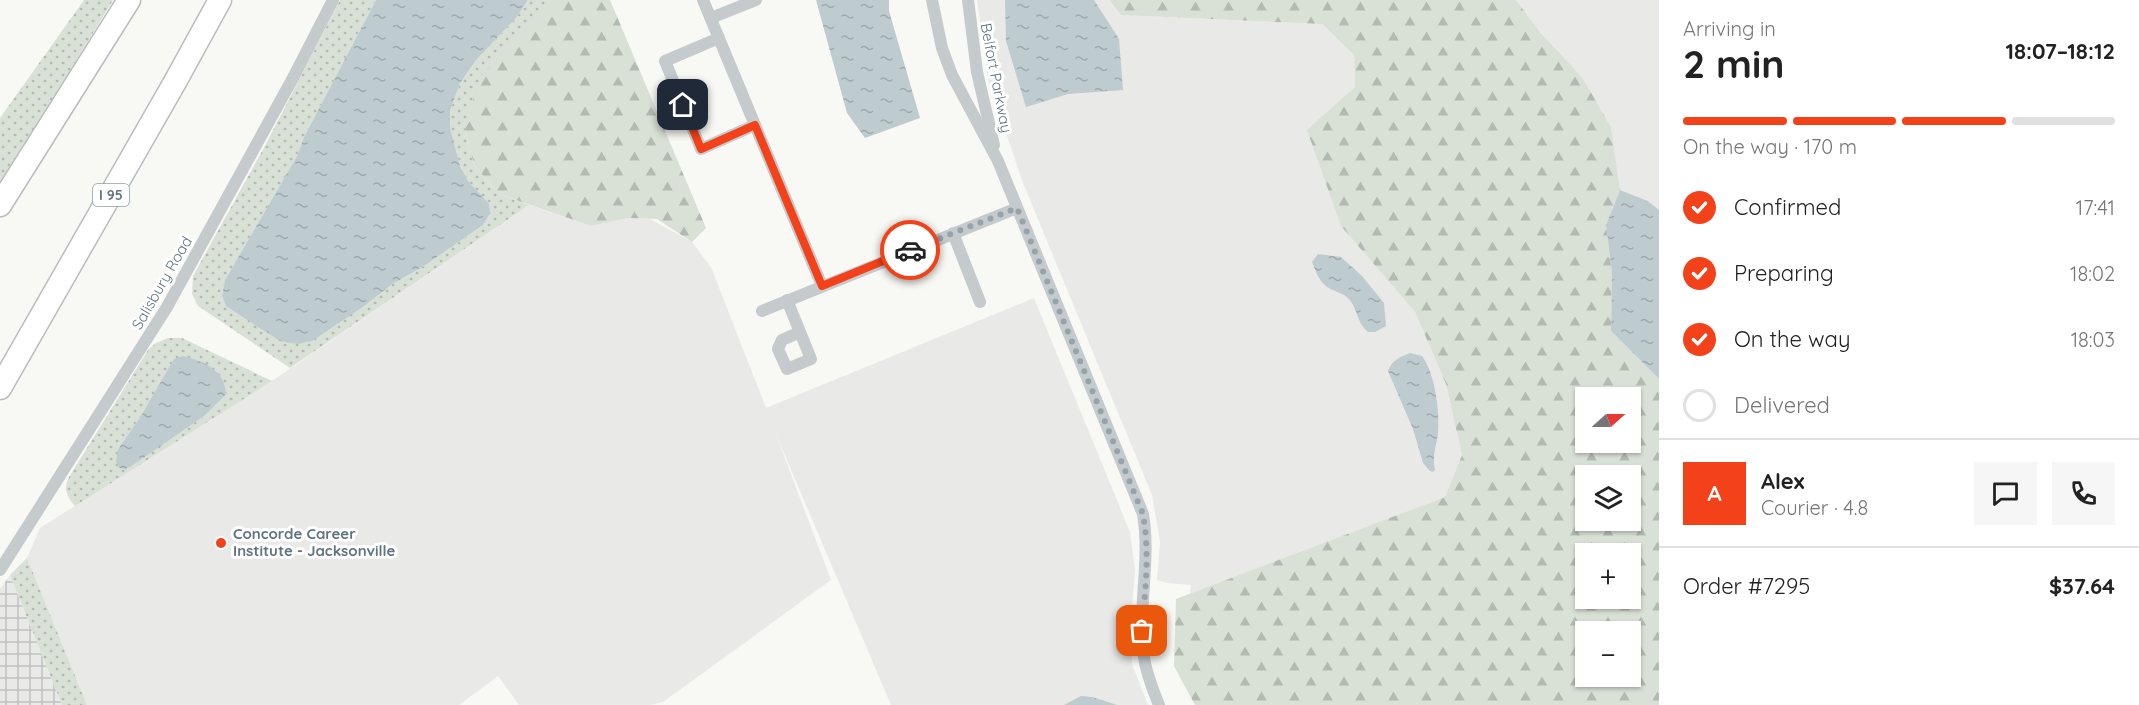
<!DOCTYPE html>
<html lang="en">
<head>
<meta charset="utf-8">
<style>
  body { margin:0; font-family:Quicksand,sans-serif; background:#f6f6f6; color:#222; height:100vh; display:flex; flex-direction:column; font-size:22px; white-space:nowrap }
  * { box-sizing:border-box; margin:0 }
  p { font-size:20px; color:#767676 }
  .icon { flex:none; width:33px; height:33px; fill:none; stroke:currentColor; stroke-width:2; stroke-linecap:round; stroke-linejoin:round }
  .map { position:relative; flex:1; overflow:hidden }
  .panel { display:flex; flex-direction:column; background:#fff; width:480px }
  .panel>* { flex:none }
  .needle { width:39px; rotate:69deg }
  .tools { position:absolute; left:1575px; top:387px; display:grid; gap:12px }
  .tools a { display:grid; place-items:center; width:66px; height:66px; border-radius:0px; background:#fff; box-shadow:0 2px 4px #0004; font-size:30px }
  .pin { position:absolute; display:grid; place-items:center; width:51px; height:51px; color:#fff; margin:-26px; border-radius:12px; box-shadow:0 3px 9px #0006 }
  .courier { position:absolute; display:grid; place-items:center; width:60px; height:60px; margin:-30px; border:4px solid #f34119; border-radius:50%; background:#fff; color:#222; box-shadow:0 2px 8px #0007 }
  .overview em { font-style:normal; font-weight:800 }
  .overview div { display:flex; flex-direction:column-reverse }
  .overview { display:flex; align-items:center; justify-content:space-between; height:102px; padding:0 24px }
  h1 { font-size:39px; font-weight:800; line-height:45px }
  .bar { display:grid; grid-template-columns:repeat(4,1fr); gap:9px 6px; align-content:center; height:72px; padding:0 24px }
  .bar i { height:8px; border-radius:4px; background:#e0e0e0 }
  .bar .on { background:#f34119 }
  .bar p { grid-column:span 4 }
  .line { display:flex; align-items:center; gap:15px; padding:0 24px; border-top:2px solid #e0e0e0 }
  .line div { flex:1 }
  .round { display:grid; place-items:center; flex:none; width:63px; height:63px; border-radius:0px; background:#f6f6f6 }
  ol { padding:0 24px; list-style:none }
  li { display:flex; align-items:center; gap:18px; height:66px }
  li p { margin-inline-start:auto }
  li .icon { padding:6px; border-radius:50%; background:#f34119; color:#fff; stroke-width:4 }
  li:last-child { color:#767676 }
  li i { width:33px; height:33px; border:3px solid #e0e0e0; border-radius:50% }
  main { display:flex; flex:1; min-height:0 }
  .map>svg:first-child { display:block }
</style>
</head>
<body>
<main>
<div class="map">
<svg width="1659" height="705" viewBox="0 0 1659 705">
  <defs>
    <pattern id="industrial-grid" width="8" height="8" patternUnits="userSpaceOnUse" patternTransform="scale(1.5)"><rect width="8" height="8" fill="#e9e9e8"/><path d="M0 4h8M4 0v8" fill="none" stroke="#c0c1c1"/></pattern>
    <pattern id="grass-dots" width="8" height="8" patternUnits="userSpaceOnUse" patternTransform="scale(1.5)"><rect width="8" height="8" fill="#d9e0d5"/><path d="M2 2h.1M6 6h.1" fill="none" stroke="#b3bab2" stroke-width="1.8" stroke-linecap="round"/></pattern>
    <pattern id="forest-firs" width="22" height="20" patternUnits="userSpaceOnUse" patternTransform="scale(1.5)"><rect width="22" height="20" fill="#d9e0d5"/><path d="M5 1l3.5 6h-7zM16 11l3.5 6h-7z" fill="#b3bab2"/></pattern>
    <pattern id="water-ripples" width="26" height="14" patternUnits="userSpaceOnUse" patternTransform="scale(1.5)"><rect width="26" height="14" fill="#becbcf"/><path d="M2 4q2-2 4 0t4 0M15 11q2-2 4 0t4 0" fill="none" stroke="#9ea9ad"/></pattern>
  </defs>
  <rect width="100%" height="100%" fill="#f8f8f4"/>
  <g fill="#e9e9e8">
    <path d="M 977,0 L 1109,0 L 1121,15 L 1322,24 L 1354,55 L 1355,87 L 1341,226 L 1415,312 L 1446,384 L 1462,455 L 1445,497 L 1190,594 L 1191,585 L 1167,583 L 1157,580 L 1160,542 L 1152,495 L 1023,183 L 988,79 Z"/>
    <path d="M 1516,0 L 1659,0 L 1659,210 L 1648,201 L 1620,190 L 1611,127 L 1582,77 L 1539,31 Z"/>
    <path d="M 529,205 L 591,226 L 628,218 L 650,219 L 692,242 L 711,267 L 766,408 L 1034,298 L 1130,532 L 1135,570 L 1131,619 L 1132,664 L 1148,705 L 891,705 L 775,432 L 831,580 L 663,702 L 651,705 L 519,705 L 498,676 L 459,705 L 87,705 L 27,558 L 40,528 L 272,381 Z"/>
  </g>
  <path fill="url(#industrial-grid)" d="M 10,575 L 62,705 L 0,705 L 0,589 Z"/>
  <g fill="url(#grass-dots)" fill-rule="evenodd">
    <path d="M 84,0 L 113,0 L 0,186 L 0,118 Z"/>
    <path d="M 340,0 L 376,0 L 304,137 L 297,156 L 225,280 L 222,296 L 226,306 L 367,304 L 391,285 L 424,266 L 483,225 L 489,205 L 468,181 L 460,166 L 450,127 L 450,111 L 460,83 L 477,59 L 516,18 L 528,0 L 548,0 L 549,3 L 464,125 L 474,165 L 499,194 L 529,205 L 290,368 L 198,306 L 192,294 L 193,276 L 266,144 Z"/>
    <path d="M 168,338 L 182,338 L 272,381 L 75,506 C 67,497 63,489 69,477 L 148,350 L 156,343 ZM 141,416 L 204,416 L 125,469 L 118,449 Z"/>
    <path d="M 27,558 L 87,705 L 62,705 L 10,575 Z"/>
  </g>
  <g fill="url(#forest-firs)" fill-rule="evenodd">
    <path d="M 548,0 L 610,0 L 706,228 L 692,242 L 657,219 L 628,218 L 591,226 L 499,194 L 474,165 L 464,125 L 482,75 L 549,3 Z"/>
    <path d="M 1109,0 L 1516,0 L 1539,31 L 1582,77 L 1611,127 L 1620,190 L 1606,225 L 1612,273 L 1611,331 L 1659,379 L 1659,705 L 1195,705 L 1174,666 L 1176,599 L 1445,497 L 1462,455 L 1446,384 L 1415,312 L 1341,226 L 1307,130 L 1355,87 L 1354,55 L 1322,24 L 1121,15 ZM 1586,398 L 1630,398 L 1630,442 L 1586,442 ZM 1586,476 L 1630,476 L 1630,520 L 1586,520 ZM 1586,554 L 1630,554 L 1630,598 L 1586,598 ZM 1586,632 L 1630,632 L 1630,676 L 1586,676 Z"/>
  </g>
  <g fill="url(#water-ripples)">
    <path d="M 376,0 L 528,0 L 516,18 L 477,59 L 460,83 L 450,111 L 450,127 L 460,166 L 468,181 L 489,204 L 490,213 L 483,225 L 424,266 L 391,285 L 367,304 L 312,341 L 298,344 L 280,341 L 226,306 L 222,296 L 225,280 L 297,156 L 304,137 Z"/>
    <path d="M 816,0 L 889,0 L 889,11 L 920,118 L 865,138 L 847,113 Z"/>
    <path d="M 1005,0 L 1094,0 L 1119,39 L 1123,90 L 1068,94 L 1026,107 L 1006,41 Z"/>
    <path d="M 1620,190 L 1648,201 L 1659,210 L 1659,379 L 1611,331 L 1612,273 L 1606,225 Z"/>
    <path d="M 1318,254 L 1341,257 L 1362,276 L 1384,303 L 1386,326 L 1375,332 L 1368,332 C 1358,324 1358,313 1352,303 C 1345,292 1336,293 1327,287 C 1319,281 1316,272 1312,262 Z"/>
    <path d="M 1410,353 L 1422,356 C 1435,373 1440,412 1438,433 C 1436,448 1432,455 1435,470 L 1433,472 L 1430,471 L 1423,463 L 1413,429 L 1388,371 C 1392,360 1400,357 1410,353 Z"/>
    <path d="M 183,356 C 204,361 225,370 226,394 L 204,416 L 130,467 L 125,469 L 119,468 L 116,462 L 118,449 L 141,416 L 174,359 Z"/>
    <path d="M 1081,696 L 1092,697 L 1117,705 L 1064,705 Z"/>
  </g>
  <g fill="none" stroke-linecap="round" stroke-linejoin="round">
    <g stroke="#b9bdc0" stroke-width="25">
      <g id="highway">
        <path d="M 0,205 L 129,0"/>
        <path d="M 0,388 L 175,82 L 220,0"/>
      </g>
    </g>
    <g stroke="#c5cacd" stroke-width="12">
      <path d="M 703,0 L 822,286"/>
      <path d="M 932,0 L 942,48 L 952,75 L 998,161 L 1143,514 C 1151,562 1137,609 1144,657 C 1146,673 1153,690 1159,705"/>
      <path d="M 968,0 L 977,72 L 994,145"/>
      <path d="M 711,18 L 756,0"/>
      <path d="M 719,38 L 665,61 L 701,149 L 755,125"/>
      <path d="M 953,233 L 980,302"/>
      <path d="M 787,300 L 811,359 L 787,369 L 778,349 L 782,340 L 800,332"/>
      <path d="M 762,311 L 1017,208"/>
      <path d="M 0,570 L 167,307 L 294,76 L 333,0"/>
    </g>
    <use href="#highway" stroke="#fff" stroke-width="22"/>
  </g>
  <g fill="none" stroke-linecap="round" stroke-linejoin="round">
    <path stroke="#95a3aa" stroke-width="6" stroke-dasharray="0 10.8" d="M 910,250 L 1017,208 L 1143,514 C 1150,553 1145,592 1142,631"/>
    <path stroke="#f34119" stroke-width="8" d="M 683,105 L 701,149 L 755,125 L 822,286 L 910,250"/>
  </g>
  <circle fill="#f34119" stroke="#fff" stroke-width="2" cx="221" cy="543" r="6"/>
  <g text-anchor="middle" stroke-width="6" stroke-linejoin="round" paint-order="stroke">
    <rect fill="#fff" stroke="#909ea8" stroke-width="1.5" x="93" y="184" width="36" height="22" rx="4.5"/>
    <g font-size="14" font-weight="bold" fill="#607582">
      <text x="111" y="200">I 95</text>
    </g>
    <g font-size="15" fill="#607582" stroke="#fff">
      <text transform="translate(996 78) rotate(79)" y="5">Belfort Parkway</text>
      <text transform="translate(162 283) rotate(-60)" y="5">Salisbury Road</text>
    </g>
    <g font-size="15" font-weight="bold" fill="#607582" stroke="#fff" text-anchor="start">
      <text x="233" y="539">Concorde Career<tspan x="233" dy="17">Institute - Jacksonville</tspan></text>
    </g>
  </g>
</svg>
<div class="tools">
<a><svg class="needle" viewBox="-14 -14 28 28"><path d="M0-13l5 13h-10z" fill="#e53935"/><path d="M0 13l5-13h-10z" fill="#767676"/></svg></a>
<a><svg class="icon" aria-label="layers" viewBox="0 0 24 24"><path d="M12 4l9 5-9 5-9-5zM3 14l9 5 9-5"/></svg></a>
<a>+</a>
<a>−</a>
</div>
<div class="pin" style="left:1142px;top:631px;background:#ea580c"><svg class="icon" aria-label="bag" viewBox="0 0 24 24"><path d="M5 8h14l-1 12H6zM9 8a3 3 0 0 1 6 0"/></svg></div>
<div class="pin" style="left:683px;top:105px;background:#1f2937"><svg class="icon" aria-label="home" viewBox="0 0 24 24"><path d="M3 11l9-7 9 7M6 9v11h12V9"/></svg></div>
<div class="courier" style="left:910px;top:250px"><svg class="icon" aria-label="car" viewBox="0 0 24 24"><path d="M5 17H2v-5l4-1 3-4h7l3 4 3 1v5h-3M9 17h6M6 11h13"/><circle cx="7" cy="17" r="2"/><circle cx="17" cy="17" r="2"/></svg></div>
</div>
<section class="panel">
<div class="overview"><div><h1>2 min</h1><p>Arriving in</p></div><em>18:07–18:12</em></div>
<div class="bar"><i class="on"></i><i class="on"></i><i class="on"></i><i></i><p>On the way · 170 m</p></div>
<ol>
<li><svg class="icon" aria-label="check" viewBox="0 0 24 24"><path d="M5 12l5 5 9-10"/></svg>Confirmed<p>17:41</p></li>
<li><svg class="icon" aria-label="check" viewBox="0 0 24 24"><path d="M5 12l5 5 9-10"/></svg>Preparing<p>18:02</p></li>
<li><svg class="icon" aria-label="check" viewBox="0 0 24 24"><path d="M5 12l5 5 9-10"/></svg>On the way<p>18:03</p></li>
<li><i></i>Delivered</li>
</ol>
<div class="line" style="height:108px"><b class="round" style="background:#f34119;color:#fff">A</b><div><b>Alex</b><p>Courier · 4.8</p></div><a class="round"><svg class="icon" aria-label="chat" viewBox="0 0 24 24"><path d="M4 5h16v11H9l-5 4z"/></svg></a><a class="round"><svg class="icon" aria-label="phone" viewBox="0 0 24 24"><path d="M5 4h4l2 5-3 2q2 4 5 5l2-3 5 2v4C11 20 4 13 5 4z"/></svg></a></div>
<div class="line" style="height:78px"><div>Order #7295</div><b>$37.64</b></div>
</section>
</main>
</body>
</html>
